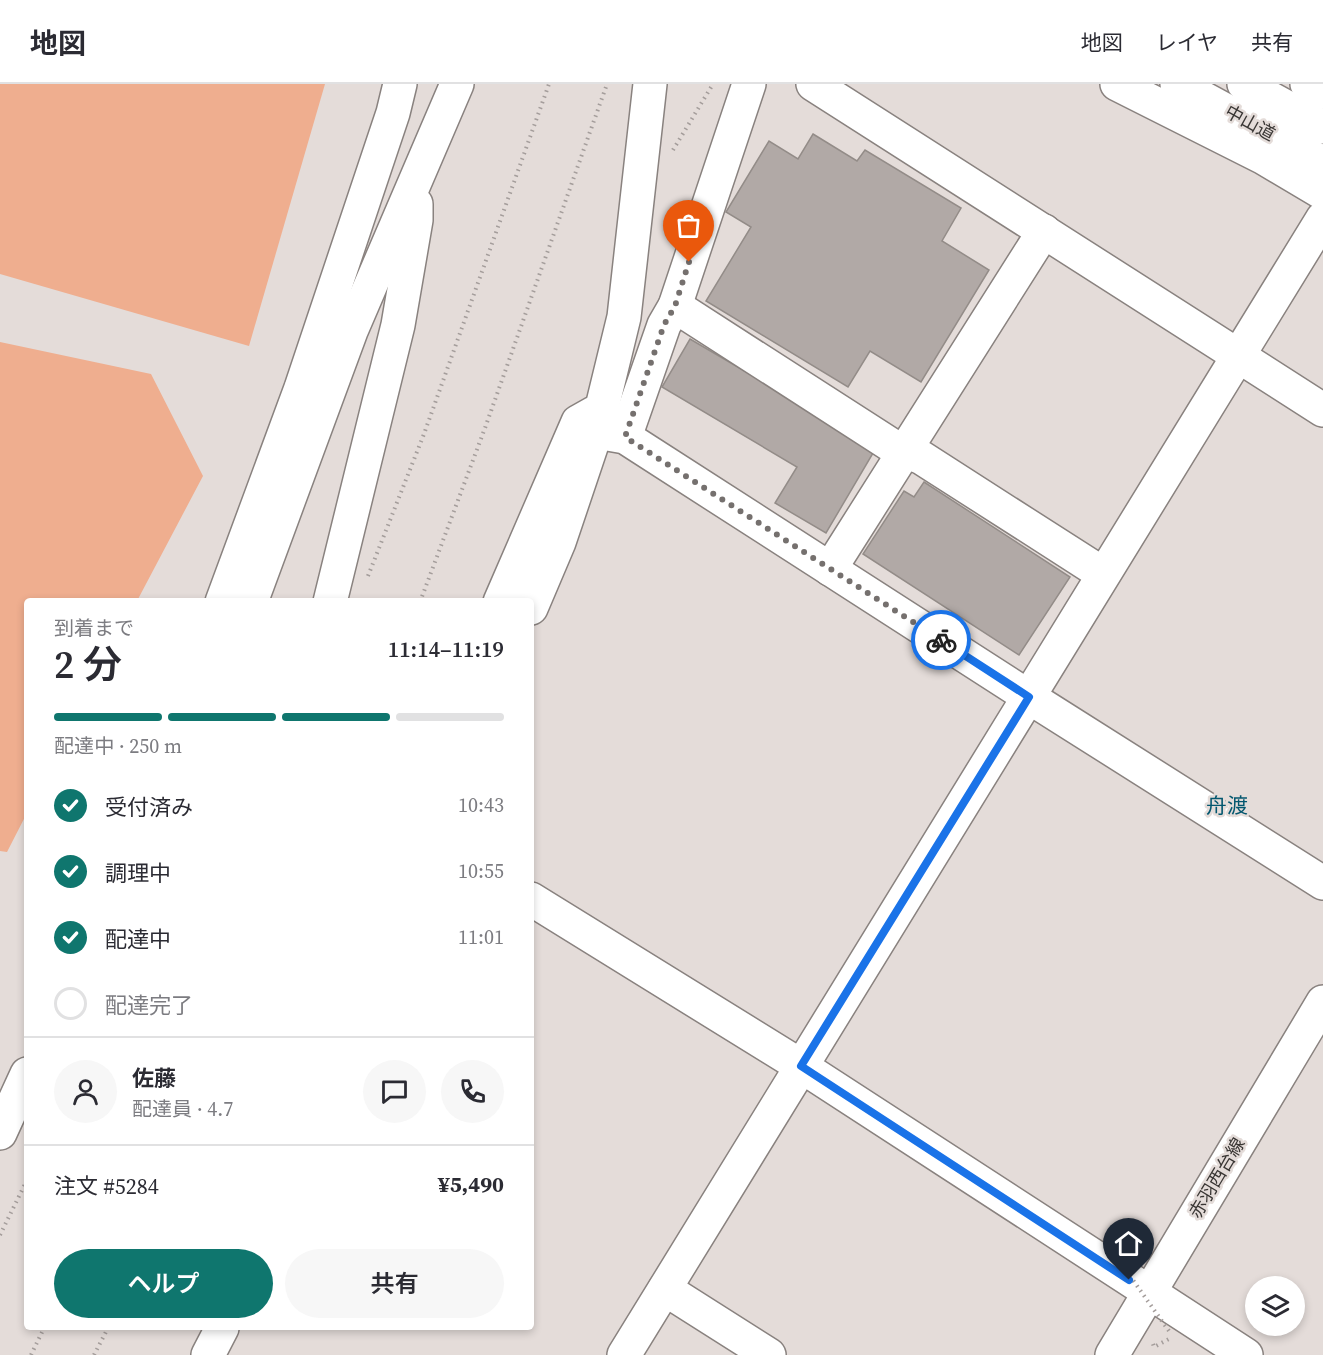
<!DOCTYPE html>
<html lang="ja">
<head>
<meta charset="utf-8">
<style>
  body { margin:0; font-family:"Source Serif 4","Noto Sans JP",serif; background:#f7f7f7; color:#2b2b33; height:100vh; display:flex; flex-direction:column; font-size:22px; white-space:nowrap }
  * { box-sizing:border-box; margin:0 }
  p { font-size:20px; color:#7c7c81 }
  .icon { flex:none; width:33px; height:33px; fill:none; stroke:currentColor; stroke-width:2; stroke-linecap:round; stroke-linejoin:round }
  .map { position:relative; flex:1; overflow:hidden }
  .panel { position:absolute; left:24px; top:514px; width:510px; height:732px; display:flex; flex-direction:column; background:#fff; border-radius:6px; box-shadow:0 3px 9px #0003 }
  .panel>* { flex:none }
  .controls { position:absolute; left:1245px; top:1192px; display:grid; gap:12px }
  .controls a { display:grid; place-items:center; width:60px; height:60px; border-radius:50%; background:#fff; box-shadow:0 3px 9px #0003; font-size:30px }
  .pin { position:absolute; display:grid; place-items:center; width:51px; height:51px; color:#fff; margin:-62px -26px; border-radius:50% 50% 50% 0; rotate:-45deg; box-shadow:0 0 6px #0007 }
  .pin .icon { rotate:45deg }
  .courier { position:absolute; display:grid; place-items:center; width:60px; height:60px; margin:-30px; border:4px solid #1a73e8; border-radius:50%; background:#fff; color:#222; box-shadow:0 2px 8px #0007 }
  .head em { font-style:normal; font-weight:600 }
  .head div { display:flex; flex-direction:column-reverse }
  .head { display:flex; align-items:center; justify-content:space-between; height:102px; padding:0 30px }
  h1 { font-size:39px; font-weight:600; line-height:45px }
  .bar { display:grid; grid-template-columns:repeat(4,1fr); gap:9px 6px; align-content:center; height:72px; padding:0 30px }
  .bar i { height:8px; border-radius:4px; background:#e1e1e2 }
  .bar .current { background:#0f766e }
  .bar p { grid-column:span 4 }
  .line { display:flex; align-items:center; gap:15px; padding:0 30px; border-top:2px solid #e1e1e2 }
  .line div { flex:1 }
  .round { display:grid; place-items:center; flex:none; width:63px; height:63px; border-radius:32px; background:#f7f7f7 }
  ol { padding:0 30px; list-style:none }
  li { display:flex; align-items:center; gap:18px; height:66px }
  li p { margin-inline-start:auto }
  li .icon { padding:6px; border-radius:50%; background:#0f766e; color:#fff; stroke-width:4 }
  li:last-child { color:#7c7c81 }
  li i { width:33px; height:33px; border:3px solid #e1e1e2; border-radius:50% }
  .button { display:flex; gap:12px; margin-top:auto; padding:12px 30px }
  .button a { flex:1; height:69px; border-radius:36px; background:#0f766e; color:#fff; font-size:24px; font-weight:600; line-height:69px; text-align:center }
  .button a+a { background:#f7f7f7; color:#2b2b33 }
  header { display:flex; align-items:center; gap:36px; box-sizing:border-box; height:84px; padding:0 30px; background:#fff; border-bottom:2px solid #e1e1e2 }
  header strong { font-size:28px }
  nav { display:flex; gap:33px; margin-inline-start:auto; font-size:21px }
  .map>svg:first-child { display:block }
</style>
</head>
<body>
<header>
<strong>地図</strong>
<nav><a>地図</a><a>レイヤ</a><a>共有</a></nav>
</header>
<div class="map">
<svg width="1323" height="1271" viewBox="0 0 1323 1271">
  <rect width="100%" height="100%" fill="#e4dcd9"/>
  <g fill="#efae8f">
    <path d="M 0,0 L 325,0 L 249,262 L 0,190 Z"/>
    <path d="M 0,258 L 151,290 L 203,392 L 137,517 L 27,518 L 27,729 L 7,768 L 0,767 Z"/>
  </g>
  <g fill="#b1a9a6" stroke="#938c88" stroke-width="1.5">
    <path d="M 813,50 L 857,77 L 865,66 L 961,124 L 942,157 L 989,186 L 921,298 L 870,267 L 848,303 L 706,217 L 751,143 L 726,128 L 769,57 L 798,75 Z"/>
    <path d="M 690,255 L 876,364 L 826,449 L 775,419 L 797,383 L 662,303 Z"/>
    <path d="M 924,398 L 1070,493 L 1019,571 L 863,470 L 904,407 L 914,413 Z"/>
  </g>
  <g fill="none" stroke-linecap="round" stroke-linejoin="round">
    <g stroke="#89827f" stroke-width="36">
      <g id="minor">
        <path d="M 813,0 L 1323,326"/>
        <path d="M 675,222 L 891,361 L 922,374 L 1103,490"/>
        <path d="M 596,348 L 625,353 L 1029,613 L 1323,799"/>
        <path d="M 625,353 L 664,241 L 675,222 L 749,0"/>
        <path d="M 830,485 L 1044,147"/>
        <path d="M 222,518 L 301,304 L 393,29 L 400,0"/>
        <path d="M 251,518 L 351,247 L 457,0"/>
        <path d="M 330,518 L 398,241 L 416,136 L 416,120"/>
        <path d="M 500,518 L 578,338 L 594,329"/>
        <path d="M 531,524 L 559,458 L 596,348 L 624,233 L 650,0"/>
        <path d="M 531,815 L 801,982 L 1246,1271"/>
        <path d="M 0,1049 L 27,990"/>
        <path d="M 665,1205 L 769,1271"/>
        <path d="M 208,1271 L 222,1244"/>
        <path d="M 624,1271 L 1323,134"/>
      </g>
    </g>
    <g stroke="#89827f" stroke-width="36">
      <path id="major" d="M 1112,1271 L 1323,918"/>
    </g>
    <g stroke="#89827f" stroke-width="36">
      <g id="highway">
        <path d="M 1117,0 L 1264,74 L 1323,109"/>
        <path d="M 1177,0 L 1323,79"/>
        <path d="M 1244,0 L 1323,43"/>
        <path d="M 1307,0 L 1323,8"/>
      </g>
    </g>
    <g stroke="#a49d9b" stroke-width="4" stroke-dasharray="1.5 4.5" stroke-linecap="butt">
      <path d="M 673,66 L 713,0"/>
      <path d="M 368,492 L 424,350 L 549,0"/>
      <path d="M 420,518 L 485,344 L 607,0"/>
      <path d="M 0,1151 L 27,1096"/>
      <path d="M 1153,1260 L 1154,1263 L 1169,1255"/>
      <path d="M 31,1271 L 44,1244"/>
      <path d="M 94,1271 L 108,1244"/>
    </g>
    <use href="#minor" stroke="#fff" stroke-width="33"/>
    <use href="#major" stroke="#fff" stroke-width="33"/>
    <use href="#highway" stroke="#fff" stroke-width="33"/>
    <path stroke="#a49d9b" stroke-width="4" stroke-dasharray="1.5 4.5" stroke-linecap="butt" d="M 1123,1182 L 1169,1247 L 1167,1248"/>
  </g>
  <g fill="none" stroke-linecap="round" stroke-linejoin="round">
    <path stroke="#75706e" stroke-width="6" stroke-dasharray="0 10.8" d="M 689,178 L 675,222 L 664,241 L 625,353 L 941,556"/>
    <path stroke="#1a73e8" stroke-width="8" d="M 941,556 L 1029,613 L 801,982 L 1129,1196"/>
  </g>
  <g text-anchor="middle" stroke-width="5" stroke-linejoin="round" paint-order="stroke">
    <g font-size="18" fill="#393634" stroke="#e4dcd9">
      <text transform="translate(1250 39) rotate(29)" y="6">中山道</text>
      <text transform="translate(1217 1094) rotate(-59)" y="6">赤羽西台線</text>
    </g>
    <g font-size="21" fill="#03576f" stroke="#e4dcd9">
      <text x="1227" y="729">舟渡</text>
    </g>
  </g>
</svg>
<div class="controls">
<a><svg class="icon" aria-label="layers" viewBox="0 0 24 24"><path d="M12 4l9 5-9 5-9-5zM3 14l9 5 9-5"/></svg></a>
</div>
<div class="pin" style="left:689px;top:178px;background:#ea580c"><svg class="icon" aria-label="bag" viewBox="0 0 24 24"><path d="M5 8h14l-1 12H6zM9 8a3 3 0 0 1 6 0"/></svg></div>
<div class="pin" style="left:1129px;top:1196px;background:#1f2937"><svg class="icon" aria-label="home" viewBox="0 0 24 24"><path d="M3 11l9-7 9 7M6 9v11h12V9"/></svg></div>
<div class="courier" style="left:941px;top:556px"><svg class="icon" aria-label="bike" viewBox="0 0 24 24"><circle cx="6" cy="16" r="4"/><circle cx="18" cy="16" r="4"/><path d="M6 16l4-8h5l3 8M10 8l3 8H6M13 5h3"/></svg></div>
<section class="panel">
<div class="head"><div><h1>2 分</h1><p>到着まで</p></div><em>11:14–11:19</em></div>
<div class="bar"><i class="current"></i><i class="current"></i><i class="current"></i><i></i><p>配達中 · 250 m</p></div>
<ol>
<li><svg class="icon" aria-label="check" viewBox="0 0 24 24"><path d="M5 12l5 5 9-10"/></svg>受付済み<p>10:43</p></li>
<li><svg class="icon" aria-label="check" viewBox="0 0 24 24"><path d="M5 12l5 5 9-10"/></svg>調理中<p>10:55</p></li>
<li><svg class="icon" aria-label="check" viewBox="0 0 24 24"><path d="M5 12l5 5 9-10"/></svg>配達中<p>11:01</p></li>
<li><i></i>配達完了</li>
</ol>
<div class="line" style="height:108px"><a class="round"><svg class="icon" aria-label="person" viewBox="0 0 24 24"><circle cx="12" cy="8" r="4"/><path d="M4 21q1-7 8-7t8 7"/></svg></a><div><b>佐藤</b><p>配達員 · 4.7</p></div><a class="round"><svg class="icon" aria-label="chat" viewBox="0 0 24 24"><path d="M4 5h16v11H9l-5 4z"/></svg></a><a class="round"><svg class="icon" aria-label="phone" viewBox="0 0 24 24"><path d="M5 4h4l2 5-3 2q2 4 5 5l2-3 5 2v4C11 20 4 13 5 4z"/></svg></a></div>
<div class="line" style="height:78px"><div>注文 #5284</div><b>¥5,490</b></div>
<div class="button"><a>ヘルプ</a><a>共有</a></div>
</section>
</div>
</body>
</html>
